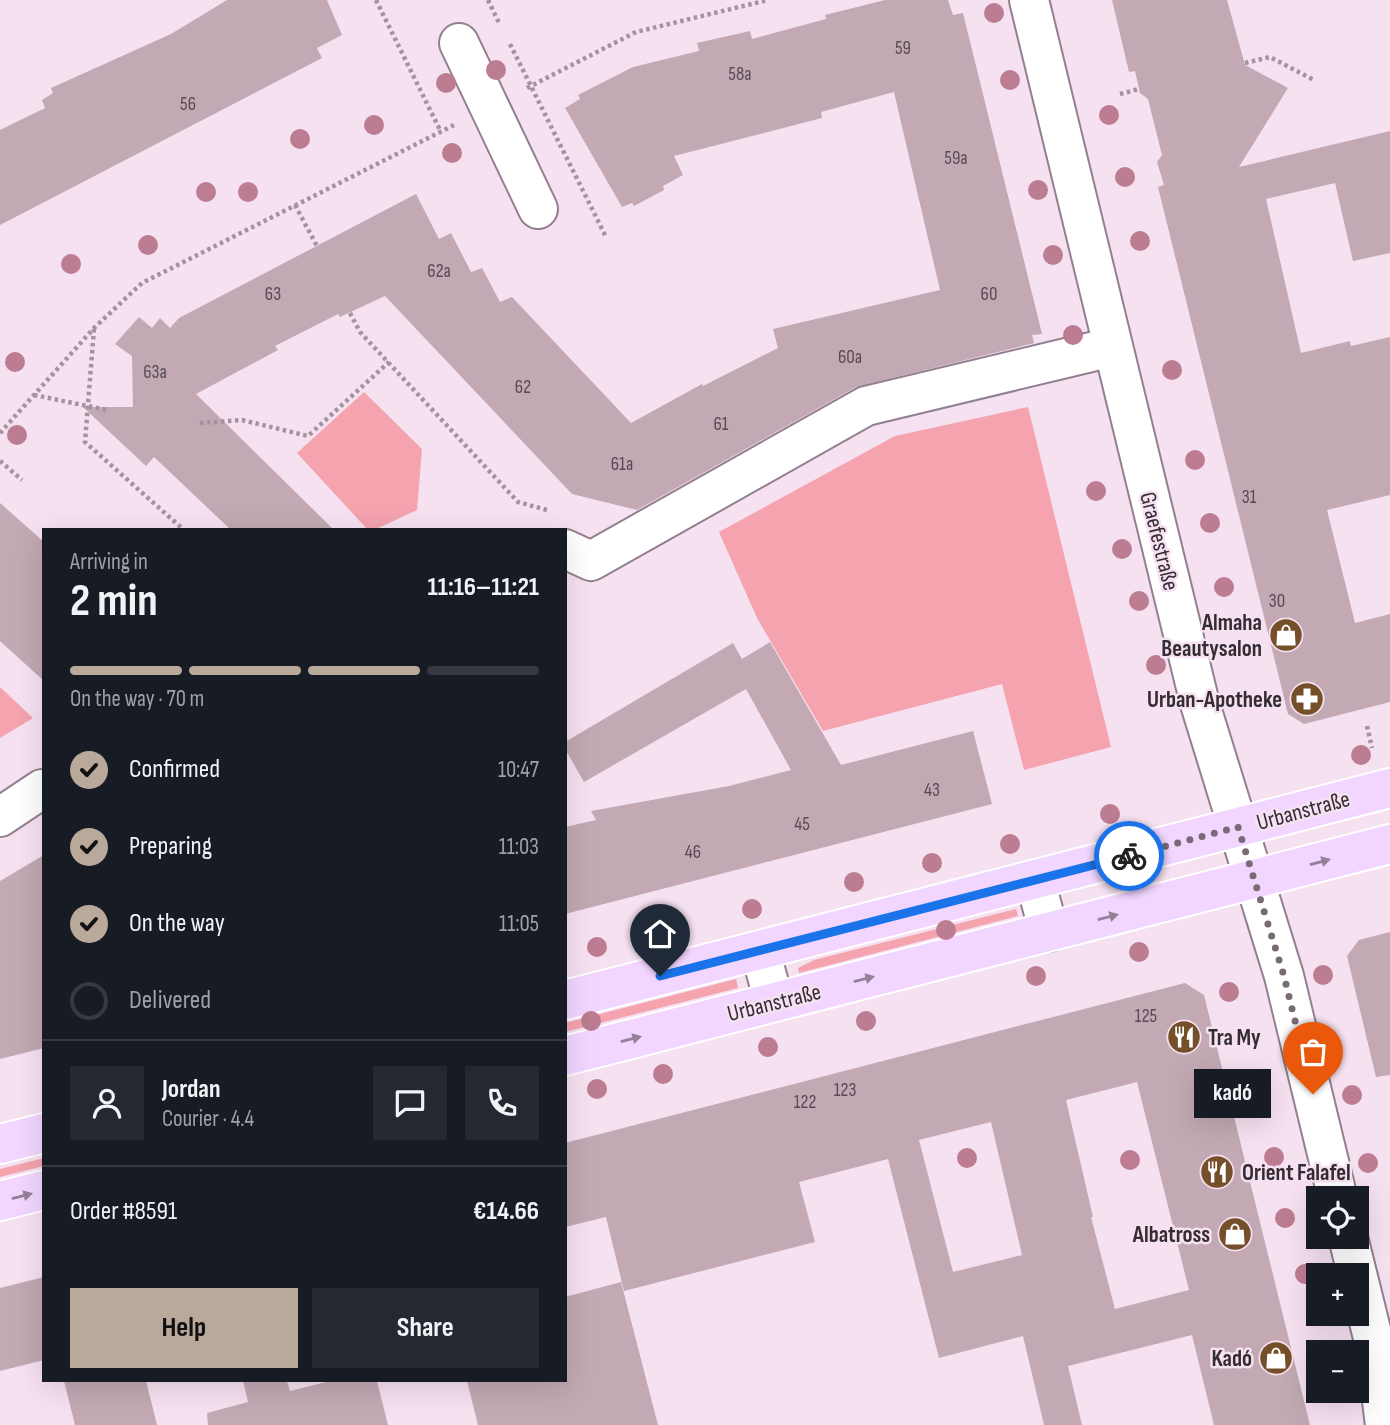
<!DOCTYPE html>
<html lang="en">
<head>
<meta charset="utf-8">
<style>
  body { margin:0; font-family:"Sofia Sans Condensed",sans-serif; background:#242831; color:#f1f3f6; height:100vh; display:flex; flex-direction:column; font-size:26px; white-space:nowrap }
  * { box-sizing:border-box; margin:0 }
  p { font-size:23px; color:#9ea1a6 }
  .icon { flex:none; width:38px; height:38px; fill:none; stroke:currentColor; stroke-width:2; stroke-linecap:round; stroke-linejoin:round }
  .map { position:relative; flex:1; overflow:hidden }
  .drawer { position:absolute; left:42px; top:528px; width:525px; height:854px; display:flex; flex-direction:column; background:#171b24; border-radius:0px; box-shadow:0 7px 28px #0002 }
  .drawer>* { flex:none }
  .fabs { position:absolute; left:1306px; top:1186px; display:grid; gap:14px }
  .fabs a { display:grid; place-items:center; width:63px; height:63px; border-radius:0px; background:#171b24; box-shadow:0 7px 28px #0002; font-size:35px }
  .pin { position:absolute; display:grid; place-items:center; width:60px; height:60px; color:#fff; margin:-72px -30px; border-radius:50% 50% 50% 0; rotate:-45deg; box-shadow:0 0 7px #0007 }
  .pin .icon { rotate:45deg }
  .courier { position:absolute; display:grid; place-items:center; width:70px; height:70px; margin:-35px; border:5px solid #1a73e8; border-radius:50%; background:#fff; color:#222; box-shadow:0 2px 9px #0007 }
  .bubble { position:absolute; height:49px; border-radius:0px; background:#171b24; box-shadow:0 7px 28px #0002; font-size:23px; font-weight:700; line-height:49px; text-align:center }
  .overview em { font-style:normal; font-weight:700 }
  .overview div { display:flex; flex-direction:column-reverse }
  .overview { display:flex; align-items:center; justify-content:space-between; height:119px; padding:0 28px }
  h1 { font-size:46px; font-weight:700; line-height:52px }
  .bar { display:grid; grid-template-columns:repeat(4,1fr); gap:10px 7px; align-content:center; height:84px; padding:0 28px }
  .bar i { height:9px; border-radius:5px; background:#363941 }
  .bar .on { background:#b9a99a }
  .bar p { grid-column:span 4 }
  .line { display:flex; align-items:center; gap:18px; padding:0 28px; border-top:2px solid #363941 }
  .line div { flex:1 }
  .round { display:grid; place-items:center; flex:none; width:74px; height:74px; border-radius:0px; background:#242831 }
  ol { padding:0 28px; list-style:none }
  li { display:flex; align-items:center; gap:21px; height:77px }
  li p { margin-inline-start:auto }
  li .icon { padding:7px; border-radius:50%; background:#b9a99a; color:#111; stroke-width:4 }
  li:last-child { color:#9ea1a6 }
  li i { width:38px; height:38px; border:4px solid #363941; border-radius:50% }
  .action { display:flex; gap:14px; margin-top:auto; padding:14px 28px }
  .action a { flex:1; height:80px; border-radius:0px; background:#b9a99a; color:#111; font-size:28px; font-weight:700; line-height:80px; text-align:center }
  .action a+a { background:#242831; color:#f1f3f6 }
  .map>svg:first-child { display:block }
</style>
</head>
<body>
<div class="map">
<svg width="1390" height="1425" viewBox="0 0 1390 1425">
  <rect width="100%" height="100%" fill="#f6e1f1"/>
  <g fill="#f4a3af">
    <path d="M 364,392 L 422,449 L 417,510 L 374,530 L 368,530 L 297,453 Z"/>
    <path d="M 1028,407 L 1111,747 L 1024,770 L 1002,684 L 823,731 L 757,618 L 719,532 L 895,436 Z"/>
    <path d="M 0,687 L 33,718 L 0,738 Z"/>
    <path d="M 1016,909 L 1018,916 L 799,973 L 798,968 L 814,960 Z"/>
    <path d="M 736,979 L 738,988 L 565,1032 L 565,1023 Z"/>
    <path d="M 44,1158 L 44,1166 L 0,1177 L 0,1169 Z"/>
  </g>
  <g fill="#c2a9b3" fill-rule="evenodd">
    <path d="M 227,0 L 327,0 L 342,35 L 317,48 L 322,58 L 0,225 L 0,130 L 45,108 L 42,100 L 53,93 L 51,88 L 171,34 Z"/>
    <path d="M 885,0 L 948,0 L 953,15 L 963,13 L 1042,334 L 1032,335 L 1034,343 L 856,387 L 637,510 L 572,494 L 385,296 L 340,317 L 338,314 L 275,346 L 278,350 L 196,394 L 334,530 L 231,530 L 154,457 L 146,466 L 83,407 L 133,407 L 132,356 L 115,344 L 139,317 L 152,328 L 160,318 L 170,328 L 179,318 L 416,194 L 439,239 L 451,233 L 471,272 L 482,268 L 500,302 L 512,297 L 631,423 L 702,384 L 703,386 L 778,348 L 773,329 L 940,290 L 894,92 L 821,112 L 822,118 L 674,156 L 683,175 L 663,186 L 664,190 L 634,206 L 632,203 L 622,207 L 565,108 L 580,99 L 578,95 L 633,67 L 699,51 L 697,43 L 750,31 L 752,39 L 826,19 L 825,15 Z"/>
    <path d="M 1112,0 L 1227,0 L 1245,65 L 1288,88 L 1239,167 L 1390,131 L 1390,253 L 1353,261 L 1335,183 L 1266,199 L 1301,353 L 1350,341 L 1351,346 L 1390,337 L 1390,495 L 1327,510 L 1355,623 L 1390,614 L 1390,702 L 1304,724 L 1288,714 L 1158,187 L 1164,185 L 1157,162 L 1162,155 L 1148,99 L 1140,93 L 1135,71 L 1129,72 Z"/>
    <path d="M 0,503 L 44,542 L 44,681 L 0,641 Z"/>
    <path d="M 770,642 L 841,765 L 973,731 L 992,804 L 565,914 L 565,827 L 596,820 L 591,811 L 729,786 L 791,770 L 746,689 L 584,782 L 565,749 L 565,742 L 733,643 L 742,659 Z"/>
    <path d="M 44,855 L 44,1048 L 0,1059 L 0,881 Z"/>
    <path d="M 1390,932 L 1390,1075 L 1376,1077 L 1347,956 L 1359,940 Z"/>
    <path d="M 1185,983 L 1204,995 L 1310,1425 L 1214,1425 L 1192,1335 L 1068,1366 L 1082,1425 L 1044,1425 L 1023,1336 L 939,1358 L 888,1159 L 799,1182 L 815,1242 L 624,1291 L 606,1217 L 565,1227 L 565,1143 ZM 1137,1082 L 1189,1290 L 1115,1309 L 1091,1217 L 1093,1217 L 1066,1100 ZM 991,1122 L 1022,1255 L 953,1272 L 919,1140 Z"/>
    <path d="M 44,1277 L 44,1360 L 0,1371 L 0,1288 Z"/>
    <path d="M 621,1282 L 658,1425 L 478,1425 L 467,1381 L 565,1381 L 565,1297 Z"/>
    <path d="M 64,1381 L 146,1381 L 157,1425 L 75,1425 Z"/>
    <path d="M 243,1381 L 287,1381 L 290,1391 L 330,1381 L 377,1381 L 388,1425 L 208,1425 L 207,1413 L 248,1402 Z"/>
  </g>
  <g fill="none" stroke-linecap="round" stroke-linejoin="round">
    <g stroke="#927f8f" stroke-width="42">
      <g id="minor">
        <path d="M 1029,0 L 1200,704 L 1284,976 L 1338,1199"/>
        <path d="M 459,43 L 538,209"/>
        <path d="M 565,549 L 591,561 L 866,406 L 1112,347"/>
        <path d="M 0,817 L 42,789"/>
        <path d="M 1035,880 L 1049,932"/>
        <path d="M 760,950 L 774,1002"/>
        <path d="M 1348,1237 L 1375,1346 L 1385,1425"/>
      </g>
    </g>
    <g stroke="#fff" stroke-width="42">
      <g id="major">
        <path d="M 565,1000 L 1390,788"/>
        <path d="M 565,1056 L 1390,844"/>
        <path d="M 0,1144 L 44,1133"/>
        <path d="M 0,1201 L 44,1190"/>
      </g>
    </g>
    <g stroke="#a3939f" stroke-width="4.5" stroke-dasharray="3.5 3.5" stroke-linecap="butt">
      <path d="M 376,0 L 441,132"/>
      <path d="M 488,0 L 499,23"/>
      <path d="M 510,44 L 606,237"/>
      <path d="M 1245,63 L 1270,57 L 1314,80"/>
      <path d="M 527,88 L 636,32 L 768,0"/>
      <path d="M 1120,94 L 1139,89"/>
      <path d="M 295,205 L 317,246"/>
      <path d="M 350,313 L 360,332 L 518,502 L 547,510"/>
      <path d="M 94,329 L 85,442 L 184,530"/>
      <path d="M 34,395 L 107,410"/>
      <path d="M 200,423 L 242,420 L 308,436 L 389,362"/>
      <path d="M 0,433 L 94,328 L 142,283 L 454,125"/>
      <path d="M 0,461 L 22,480"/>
      <path d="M 1367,726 L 1372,748"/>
    </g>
    <use href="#minor" stroke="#fff" stroke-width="38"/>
    <use href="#major" stroke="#f2d6ff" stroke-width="38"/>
  </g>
  <g fill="#bc7c91">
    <circle cx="994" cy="13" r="10"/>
    <circle cx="496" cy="70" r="10"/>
    <circle cx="1010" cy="80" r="10"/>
    <circle cx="446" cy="83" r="10"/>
    <circle cx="1109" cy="115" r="10"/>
    <circle cx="374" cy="125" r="10"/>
    <circle cx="300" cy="139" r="10"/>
    <circle cx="452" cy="153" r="10"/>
    <circle cx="1125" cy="177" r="10"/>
    <circle cx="1038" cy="190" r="10"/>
    <circle cx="206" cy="192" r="10"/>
    <circle cx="248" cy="192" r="10"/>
    <circle cx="1140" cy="241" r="10"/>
    <circle cx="148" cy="245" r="10"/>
    <circle cx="1053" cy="255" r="10"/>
    <circle cx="71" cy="264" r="10"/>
    <circle cx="1073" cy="335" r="10"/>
    <circle cx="15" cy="362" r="10"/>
    <circle cx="1172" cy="370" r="10"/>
    <circle cx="17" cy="435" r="10"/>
    <circle cx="1195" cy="460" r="10"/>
    <circle cx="1096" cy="491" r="10"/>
    <circle cx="1210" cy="523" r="10"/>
    <circle cx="1122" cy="549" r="10"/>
    <circle cx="1224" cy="587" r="10"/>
    <circle cx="1139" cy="601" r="10"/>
    <circle cx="1156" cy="665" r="10"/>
    <circle cx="1361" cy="755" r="10"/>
    <circle cx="1110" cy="814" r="10"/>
    <circle cx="1010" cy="844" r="10"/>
    <circle cx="932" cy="863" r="10"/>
    <circle cx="854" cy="882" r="10"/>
    <circle cx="752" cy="909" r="10"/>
    <circle cx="672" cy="929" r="10"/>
    <circle cx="946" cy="930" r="10"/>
    <circle cx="597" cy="947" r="10"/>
    <circle cx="1139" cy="952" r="10"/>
    <circle cx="1323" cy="975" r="10"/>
    <circle cx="1036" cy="976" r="10"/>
    <circle cx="1229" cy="992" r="10"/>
    <circle cx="591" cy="1021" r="10"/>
    <circle cx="866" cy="1021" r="10"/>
    <circle cx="768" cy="1047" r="10"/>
    <circle cx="663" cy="1074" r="10"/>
    <circle cx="1258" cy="1085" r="10"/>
    <circle cx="597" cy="1089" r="10"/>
    <circle cx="1352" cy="1095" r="10"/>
    <circle cx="1274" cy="1157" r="10"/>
    <circle cx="967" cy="1158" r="10"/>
    <circle cx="1130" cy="1160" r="10"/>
    <circle cx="1368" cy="1163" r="10"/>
    <circle cx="1285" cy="1218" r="10"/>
    <circle cx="1305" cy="1274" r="10"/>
  </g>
  <defs><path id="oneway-solid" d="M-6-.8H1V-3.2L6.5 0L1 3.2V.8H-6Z" transform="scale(1.75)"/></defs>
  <g fill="#938199">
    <use href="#oneway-solid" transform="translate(1320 862) rotate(-15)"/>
    <use href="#oneway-solid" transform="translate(1108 917) rotate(-14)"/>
    <use href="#oneway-solid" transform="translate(864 979) rotate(-14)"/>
    <use href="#oneway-solid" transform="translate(631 1039) rotate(-14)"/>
    <use href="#oneway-solid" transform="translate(22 1196) rotate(-14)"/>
  </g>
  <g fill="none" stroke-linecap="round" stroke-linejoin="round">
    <path stroke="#786b76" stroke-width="7" stroke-dasharray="0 12.6" d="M 1129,856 L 1238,827 L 1284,976 L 1313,1094"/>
    <path stroke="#1a73e8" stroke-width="9" d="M 660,976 L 1129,856"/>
  </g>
  <defs>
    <g id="shop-disc" transform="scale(1.75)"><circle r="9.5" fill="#744f2a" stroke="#f6e1f1"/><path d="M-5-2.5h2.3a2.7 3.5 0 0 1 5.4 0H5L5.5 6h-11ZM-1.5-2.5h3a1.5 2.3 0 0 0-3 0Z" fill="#fff"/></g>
    <g id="pharmacy-disc" transform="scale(1.75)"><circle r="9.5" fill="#744f2a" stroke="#f6e1f1"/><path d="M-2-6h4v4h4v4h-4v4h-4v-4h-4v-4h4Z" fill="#fff"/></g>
    <g id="restaurant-disc" transform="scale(1.75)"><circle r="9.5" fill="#744f2a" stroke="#f6e1f1"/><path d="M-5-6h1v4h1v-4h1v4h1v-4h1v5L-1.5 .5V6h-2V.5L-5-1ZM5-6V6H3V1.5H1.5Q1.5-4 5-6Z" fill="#fff"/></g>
  </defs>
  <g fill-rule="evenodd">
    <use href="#shop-disc" x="1286" y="635"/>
    <use href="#pharmacy-disc" x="1307" y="699"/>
    <use href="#restaurant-disc" x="1184" y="1037"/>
    <use href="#restaurant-disc" x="1217" y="1172"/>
    <use href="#shop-disc" x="1235" y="1234"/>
    <use href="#shop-disc" x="1276" y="1358"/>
  </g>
  <g text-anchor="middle" stroke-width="5" stroke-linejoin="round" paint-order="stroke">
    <g font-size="19" fill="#584b53">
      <text x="903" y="54">59</text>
      <text x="740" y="80">58a</text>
      <text x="188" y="110">56</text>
      <text x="956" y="164">59a</text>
      <text x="439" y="277">62a</text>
      <text x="273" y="300">63</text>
      <text x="989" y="300">60</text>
      <text x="850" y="363">60a</text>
      <text x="155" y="378">63a</text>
      <text x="523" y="393">62</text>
      <text x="721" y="430">61</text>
      <text x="622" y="470">61a</text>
      <text x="1249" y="503">31</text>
      <text x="1277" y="607">30</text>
      <text x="932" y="796">43</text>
      <text x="802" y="830">45</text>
      <text x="693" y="858">46</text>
      <text x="1146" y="1022">125</text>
      <text x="845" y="1096">123</text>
      <text x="805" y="1108">122</text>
    </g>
    <g font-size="23" fill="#342c33" stroke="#f6e1f1">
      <text transform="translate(1160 541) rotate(76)" y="8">Graefestraße</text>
      <text transform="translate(1303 810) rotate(-15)" y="8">Urbanstraße</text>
      <text transform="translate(774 1002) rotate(-14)" y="8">Urbanstraße</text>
    </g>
    <g font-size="23" font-weight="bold" fill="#342c33" stroke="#f6e1f1" text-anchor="end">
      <text x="1262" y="630">Almaha<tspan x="1262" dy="26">Beautysalon</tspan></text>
      <text x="1282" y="707">Urban-Apotheke</text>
      <text x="1208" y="1045" text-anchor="start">Tra My</text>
      <text x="1242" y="1180" text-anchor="start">Orient Falafel</text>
      <text x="1210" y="1242">Albatross</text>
      <text x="1252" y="1366">Kadó</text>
    </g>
  </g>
</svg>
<div class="fabs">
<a><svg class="icon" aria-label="locate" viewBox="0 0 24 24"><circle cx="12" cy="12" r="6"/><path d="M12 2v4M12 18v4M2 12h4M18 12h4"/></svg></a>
<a>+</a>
<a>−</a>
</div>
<div class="pin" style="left:1313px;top:1094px;background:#ea580c"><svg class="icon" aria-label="bag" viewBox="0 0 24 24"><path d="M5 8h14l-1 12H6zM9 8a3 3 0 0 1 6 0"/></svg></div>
<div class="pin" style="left:660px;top:976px;background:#1f2937"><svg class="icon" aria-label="home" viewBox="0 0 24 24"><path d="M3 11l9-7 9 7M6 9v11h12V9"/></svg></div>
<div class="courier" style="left:1129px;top:856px"><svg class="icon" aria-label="bike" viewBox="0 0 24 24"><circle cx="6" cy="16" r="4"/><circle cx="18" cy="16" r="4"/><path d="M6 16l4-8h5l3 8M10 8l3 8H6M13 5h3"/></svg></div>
<div class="bubble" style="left:1194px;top:1069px;width:77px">kadó</div>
<section class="drawer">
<div class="overview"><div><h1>2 min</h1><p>Arriving in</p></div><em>11:16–11:21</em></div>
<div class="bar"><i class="on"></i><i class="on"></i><i class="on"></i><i></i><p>On the way · 70 m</p></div>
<ol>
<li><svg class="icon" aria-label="check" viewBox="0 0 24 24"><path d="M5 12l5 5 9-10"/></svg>Confirmed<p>10:47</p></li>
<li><svg class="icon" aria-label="check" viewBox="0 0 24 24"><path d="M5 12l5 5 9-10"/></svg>Preparing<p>11:03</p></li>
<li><svg class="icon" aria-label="check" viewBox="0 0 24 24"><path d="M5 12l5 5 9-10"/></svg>On the way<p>11:05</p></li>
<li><i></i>Delivered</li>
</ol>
<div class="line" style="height:126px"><a class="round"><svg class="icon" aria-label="person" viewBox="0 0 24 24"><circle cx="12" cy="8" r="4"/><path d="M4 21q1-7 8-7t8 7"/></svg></a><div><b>Jordan</b><p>Courier · 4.4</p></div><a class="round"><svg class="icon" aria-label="chat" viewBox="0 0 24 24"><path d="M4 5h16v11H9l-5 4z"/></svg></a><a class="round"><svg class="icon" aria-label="phone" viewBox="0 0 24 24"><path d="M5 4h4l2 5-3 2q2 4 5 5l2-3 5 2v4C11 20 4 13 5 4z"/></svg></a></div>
<div class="line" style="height:91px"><div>Order #8591</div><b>€14.66</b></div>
<div class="action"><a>Help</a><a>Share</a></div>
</section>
</div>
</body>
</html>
